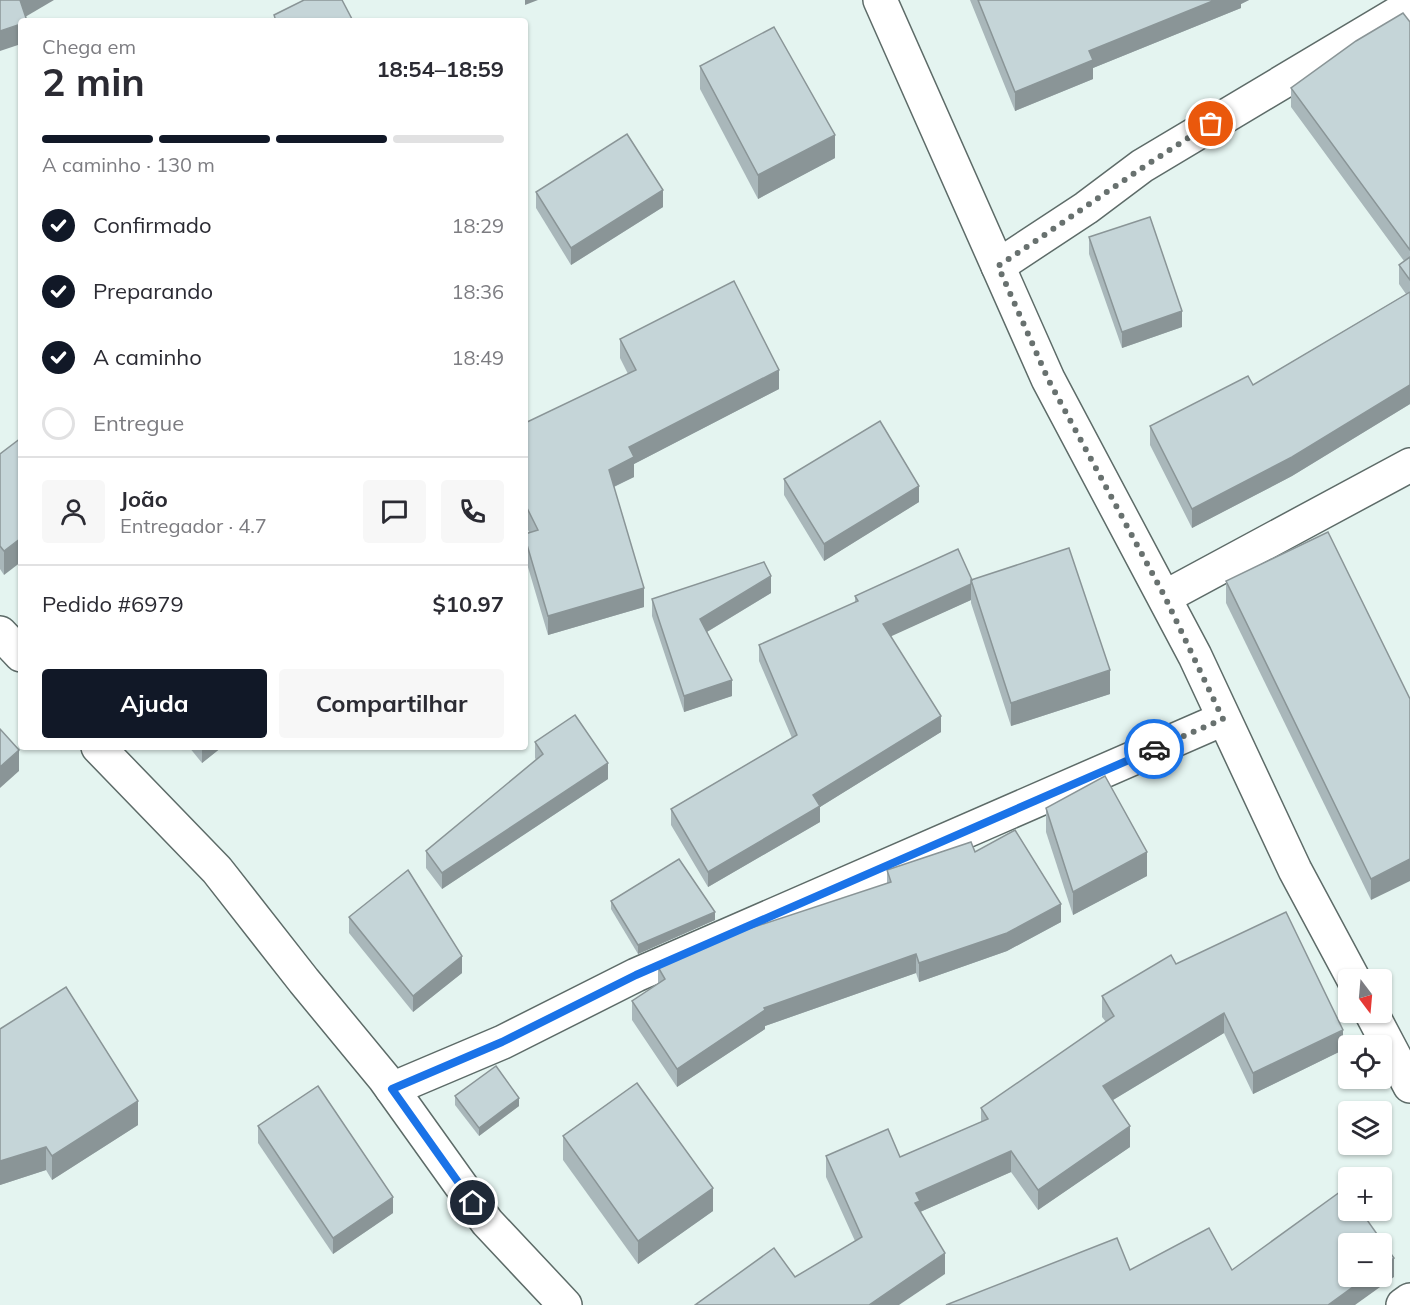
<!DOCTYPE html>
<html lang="pt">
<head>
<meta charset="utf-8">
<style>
  body { margin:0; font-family:Mulish,sans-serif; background:#f7f7f7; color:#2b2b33; height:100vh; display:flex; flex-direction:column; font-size:22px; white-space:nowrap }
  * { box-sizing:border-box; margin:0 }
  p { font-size:20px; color:#7c7c81 }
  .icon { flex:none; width:33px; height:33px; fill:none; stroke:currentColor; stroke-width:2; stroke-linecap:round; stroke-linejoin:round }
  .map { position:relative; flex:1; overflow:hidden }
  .panel { position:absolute; left:18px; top:18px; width:510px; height:732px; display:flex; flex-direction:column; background:#fff; border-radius:6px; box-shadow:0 2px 4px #0004 }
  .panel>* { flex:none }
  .needle { width:39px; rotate:164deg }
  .fabs { position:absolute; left:1338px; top:969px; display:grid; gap:12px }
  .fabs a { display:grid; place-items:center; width:54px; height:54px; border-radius:6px; background:#fff; box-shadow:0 2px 4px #0004; font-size:30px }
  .pin { position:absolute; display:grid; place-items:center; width:51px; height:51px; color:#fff; margin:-26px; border:3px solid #fff; border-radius:50%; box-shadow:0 2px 6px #0007 }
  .courier { position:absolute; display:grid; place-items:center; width:60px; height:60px; margin:-30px; border:4px solid #1a73e8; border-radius:50%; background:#fff; color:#222; box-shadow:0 2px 8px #0007 }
  .overview em { font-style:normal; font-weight:700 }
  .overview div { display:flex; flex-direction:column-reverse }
  .overview { display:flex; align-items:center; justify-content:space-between; height:102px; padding:0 24px }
  h1 { font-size:39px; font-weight:700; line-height:45px }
  .bar { display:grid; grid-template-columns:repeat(4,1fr); gap:9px 6px; align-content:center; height:72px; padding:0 24px }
  .bar i { height:8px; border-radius:4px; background:#e1e1e2 }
  .bar .selected { background:#111827 }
  .bar p { grid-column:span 4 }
  .line { display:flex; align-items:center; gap:15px; padding:0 24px; border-top:2px solid #e1e1e2 }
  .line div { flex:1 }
  .round { display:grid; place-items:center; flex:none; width:63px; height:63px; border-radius:6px; background:#f7f7f7 }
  ol { padding:0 24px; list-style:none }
  li { display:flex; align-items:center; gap:18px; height:66px }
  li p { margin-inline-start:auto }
  li .icon { padding:6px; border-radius:50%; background:#111827; color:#fff; stroke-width:4 }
  li:last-child { color:#7c7c81 }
  li i { width:33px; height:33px; border:3px solid #e1e1e2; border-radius:50% }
  .button { display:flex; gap:12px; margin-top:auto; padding:12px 24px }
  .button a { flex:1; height:69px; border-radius:6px; background:#111827; color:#fff; font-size:24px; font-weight:700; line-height:69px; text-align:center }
  .button a+a { background:#f7f7f7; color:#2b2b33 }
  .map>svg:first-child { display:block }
</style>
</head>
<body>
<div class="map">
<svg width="1410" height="1305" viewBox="0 0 1410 1305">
  <rect width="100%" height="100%" fill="#e4f4f0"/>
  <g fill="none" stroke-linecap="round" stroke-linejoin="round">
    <g stroke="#5d6b68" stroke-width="36">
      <g id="street">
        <path d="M 880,0 L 1048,379 L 1195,656 L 1295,870 L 1354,980"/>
        <path d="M 998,266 L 1086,208 L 1142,166 L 1410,6"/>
        <path d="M 1165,597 L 1410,465"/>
        <path d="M 0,633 L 21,655"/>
        <path d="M 98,747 L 217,870 L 304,981 L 384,1078 L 487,1222 L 565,1305"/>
        <path d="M 1371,1012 L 1410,1086"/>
        <path d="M 392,1089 L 503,1042 L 636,975 L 1223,719"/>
        <path d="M 1403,1305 L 1410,1300"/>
      </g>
    </g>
    <use href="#street" stroke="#fff" stroke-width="33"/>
  </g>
  <g fill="#a9b7ba">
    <path d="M 970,0 L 1249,0 L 1241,4 L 1241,8 L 1093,68 L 1093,79 L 1015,111 Z"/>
    <path d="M 1410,22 L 1410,404 L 1292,476 L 1192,528 L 1150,445 L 1150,426 L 1253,385 L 1406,294 L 1399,284 L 1399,265 L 1404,261 L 1291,107 L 1291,88 Z"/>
    <path d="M 700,66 L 835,158 L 758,199 L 700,89 Z"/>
    <path d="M 536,192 L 663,207 L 571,265 L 536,208 Z"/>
    <path d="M 1089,237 L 1182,327 L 1122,348 L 1089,254 Z"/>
    <path d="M 620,339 L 779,389 L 634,464 L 634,477 L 614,487 L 644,607 L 548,635 L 525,557 L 525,534 L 529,532 L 525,524 L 525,423 L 628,374 L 620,358 Z"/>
    <path d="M 21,438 L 4,575 L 0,569 L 0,454 Z"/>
    <path d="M 784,479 L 919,502 L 824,561 L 784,495 Z"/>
    <path d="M 972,580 L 1110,694 L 1011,726 L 971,603 L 971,600 L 890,636 L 941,732 L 820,807 L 820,822 L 708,887 L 671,825 L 671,809 L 792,738 L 759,661 L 759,645 L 855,603 L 855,596 Z"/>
    <path d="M 1226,581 L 1410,699 L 1371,900 L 1226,603 Z"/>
    <path d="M 771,593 L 707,632 L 732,696 L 684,712 L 652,616 L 652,599 Z"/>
    <path d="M 535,742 L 608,779 L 442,889 L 426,868 L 426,851 L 536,760 L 535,758 Z"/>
    <path d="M 189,747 L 222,747 L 202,763 Z"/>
    <path d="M 1046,808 L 1147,876 L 1073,915 L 1046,832 Z"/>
    <path d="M 975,852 L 1061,922 L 1007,951 L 919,982 L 916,973 L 765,1026 L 765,1029 L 677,1087 L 632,1020 L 632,1001 L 658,984 L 658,967 L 887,883 L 887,870 Z"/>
    <path d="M 611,901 L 715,920 L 638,954 L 611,909 Z"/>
    <path d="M 349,917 L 462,973 L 413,1012 L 349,933 Z"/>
    <path d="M 1176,964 L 1343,1050 L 1253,1094 L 1224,1033 L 1113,1100 L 1130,1147 L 1038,1210 L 1011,1172 L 920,1212 L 945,1274 L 795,1277 L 855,1241 L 826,1177 L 826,1156 L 900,1157 L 981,1122 L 981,1108 L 1106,1022 L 1102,1017 L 1102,996 Z"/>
    <path d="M 0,1029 L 138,1125 L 52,1180 L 46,1170 L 0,1185 Z"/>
    <path d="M 455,1096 L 519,1106 L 479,1136 L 455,1105 Z"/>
    <path d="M 258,1126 L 393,1213 L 333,1254 L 258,1143 Z"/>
    <path d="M 563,1136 L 713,1211 L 638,1264 L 563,1160 Z"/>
  </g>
  <g fill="#8a9597">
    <path d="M 20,0 L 54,0 L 20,20 Z"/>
    <path d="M 525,0 L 538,0 L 525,5 Z"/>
    <path d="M 1215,0 L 1249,0 L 1241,4 L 1241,8 L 1093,68 L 1093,79 L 1015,111 L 1015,92 L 1089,51 Z"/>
    <path d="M 21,24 L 21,44 L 0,51 L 0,31 Z"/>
    <path d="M 835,135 L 835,158 L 758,199 L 758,175 Z"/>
    <path d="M 663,190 L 663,207 L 571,265 L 571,248 Z"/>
    <path d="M 1182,311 L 1182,327 L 1122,348 L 1122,332 Z"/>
    <path d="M 779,370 L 779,389 L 634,464 L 634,477 L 609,489 L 609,470 L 629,447 Z"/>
    <path d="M 1410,375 L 1410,404 L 1292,476 L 1192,528 L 1192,509 Z"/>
    <path d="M 919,486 L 919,502 L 824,561 L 824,544 Z"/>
    <path d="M 21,538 L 21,562 L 4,575 L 4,551 Z"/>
    <path d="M 771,576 L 771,593 L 700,636 L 700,619 Z"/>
    <path d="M 971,584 L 971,600 L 883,640 L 883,624 Z"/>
    <path d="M 644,588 L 644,607 L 548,635 L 548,616 Z"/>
    <path d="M 1110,670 L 1110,694 L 1011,726 L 1011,703 Z"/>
    <path d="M 732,680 L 732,696 L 684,712 L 684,696 Z"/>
    <path d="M 941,716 L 941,732 L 820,807 L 820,822 L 708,887 L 708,872 L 813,795 Z"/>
    <path d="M 202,747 L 222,747 L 202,763 Z"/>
    <path d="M 19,750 L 19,771 L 0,788 L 0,767 Z"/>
    <path d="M 608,763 L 608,779 L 442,889 L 442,873 Z"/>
    <path d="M 1147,852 L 1147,876 L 1073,915 L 1073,892 Z"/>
    <path d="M 1410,859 L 1410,881 L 1371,900 L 1371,879 Z"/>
    <path d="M 1061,904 L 1061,922 L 1007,951 L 919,982 L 919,963 Z"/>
    <path d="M 715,912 L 715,920 L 638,954 L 638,945 Z"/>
    <path d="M 916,954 L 916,973 L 765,1026 L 765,1029 L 677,1087 L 677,1069 L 764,1008 Z"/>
    <path d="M 462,956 L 462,973 L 413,1012 L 413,996 Z"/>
    <path d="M 1224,1013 L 1224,1033 L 1103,1106 L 1103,1086 Z"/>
    <path d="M 1343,1030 L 1343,1050 L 1253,1094 L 1253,1073 Z"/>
    <path d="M 519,1098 L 519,1106 L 479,1136 L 479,1128 Z"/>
    <path d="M 138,1101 L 138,1125 L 52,1180 L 52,1156 Z"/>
    <path d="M 1130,1126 L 1130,1147 L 1038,1210 L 1038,1190 Z"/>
    <path d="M 46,1147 L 46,1170 L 0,1185 L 0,1161 Z"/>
    <path d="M 1011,1151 L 1011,1172 L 920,1212 L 915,1203 L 916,1193 Z"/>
    <path d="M 713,1188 L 713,1211 L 638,1264 L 638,1241 Z"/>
    <path d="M 393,1197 L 393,1213 L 333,1254 L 333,1238 Z"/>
    <path d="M 945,1253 L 945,1274 L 899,1305 L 869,1305 Z"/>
    <path d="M 1394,1258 L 1394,1277 L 1355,1305 L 1328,1305 L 1368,1276 L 1382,1276 L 1382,1267 Z"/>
  </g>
  <g fill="#c5d5d8" stroke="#8a9597" stroke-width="1.5">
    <path d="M 0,0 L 20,0 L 27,21 L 21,21 L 21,24 L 0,31 Z"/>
    <path d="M 304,0 L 342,0 L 353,21 L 276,21 L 274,15 Z"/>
    <path d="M 978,0 L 1215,0 L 1089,51 L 1093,60 L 1015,92 Z"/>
    <path d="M 1403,13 L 1410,22 L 1410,250 L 1291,88 L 1356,41 Z"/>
    <path d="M 774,27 L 835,135 L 758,175 L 700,66 Z"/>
    <path d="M 627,134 L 663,190 L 571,248 L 536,192 Z"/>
    <path d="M 1150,217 L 1182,311 L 1122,332 L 1089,237 Z"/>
    <path d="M 1410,257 L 1410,280 L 1399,265 Z"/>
    <path d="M 734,281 L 779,370 L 629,447 L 634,457 L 609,470 L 644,588 L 548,616 L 525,538 L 525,534 L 538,530 L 525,504 L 525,423 L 636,370 L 620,339 Z"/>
    <path d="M 1410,292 L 1410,385 L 1292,457 L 1192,509 L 1150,426 L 1248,376 L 1253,385 Z"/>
    <path d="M 880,421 L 919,486 L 824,544 L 784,479 Z"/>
    <path d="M 21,438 L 21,538 L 4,551 L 0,546 L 0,454 Z"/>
    <path d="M 1328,532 L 1410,699 L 1410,859 L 1371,879 L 1226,581 Z"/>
    <path d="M 1069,548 L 1110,670 L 1011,703 L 971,580 Z"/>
    <path d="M 958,549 L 972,580 L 971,580 L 971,584 L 883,624 L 941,716 L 813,795 L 820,806 L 708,872 L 671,809 L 797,735 L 759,645 L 858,601 L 855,596 Z"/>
    <path d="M 764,562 L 771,576 L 700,619 L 732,680 L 684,696 L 652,599 Z"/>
    <path d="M 575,715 L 608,763 L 442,873 L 426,851 L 543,754 L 535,742 Z"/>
    <path d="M 0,729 L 19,750 L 0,767 Z"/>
    <path d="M 1105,776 L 1147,852 L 1073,892 L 1046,808 Z"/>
    <path d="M 1015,830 L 1061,904 L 1007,933 L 919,963 L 916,954 L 764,1008 L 765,1010 L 677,1069 L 632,1001 L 665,979 L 658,967 L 736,933 L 891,882 L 887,870 L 971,842 L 975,852 Z"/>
    <path d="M 679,859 L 715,912 L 638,945 L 611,901 Z"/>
    <path d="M 408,870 L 462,956 L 413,996 L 349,917 Z"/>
    <path d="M 1286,912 L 1343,1030 L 1253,1073 L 1224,1013 L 1103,1086 L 1130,1126 L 1038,1190 L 1011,1151 L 916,1193 L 920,1201 L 915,1203 L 945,1253 L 869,1305 L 695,1305 L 774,1248 L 795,1277 L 862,1237 L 826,1156 L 888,1129 L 900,1157 L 988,1119 L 981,1108 L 1114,1016 L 1102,996 L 1171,955 L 1176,964 Z"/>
    <path d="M 66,987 L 138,1101 L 52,1156 L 46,1147 L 0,1161 L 0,1029 Z"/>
    <path d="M 496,1066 L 519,1098 L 479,1128 L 455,1096 Z"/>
    <path d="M 637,1083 L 713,1188 L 638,1241 L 563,1136 Z"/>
    <path d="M 318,1086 L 393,1197 L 333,1238 L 258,1126 Z"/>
    <path d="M 1344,1189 L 1348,1195 L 1348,1210 L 1360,1210 L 1394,1258 L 1382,1267 L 1382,1244 L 1348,1244 L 1348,1276 L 1368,1276 L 1328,1305 L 946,1305 L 1117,1238 L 1130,1270 L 1209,1228 L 1232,1270 Z"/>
  </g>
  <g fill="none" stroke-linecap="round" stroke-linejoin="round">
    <path stroke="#68716f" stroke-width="6" stroke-dasharray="0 10.8" d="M 1154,749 L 1223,719 L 1165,597 L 1048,379 L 998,266 C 1070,219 1138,168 1211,124"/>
    <path stroke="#1a73e8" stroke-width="8" d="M 473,1203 L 392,1089 L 502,1042 L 636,975 L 1154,749"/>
  </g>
</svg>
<div class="fabs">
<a><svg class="needle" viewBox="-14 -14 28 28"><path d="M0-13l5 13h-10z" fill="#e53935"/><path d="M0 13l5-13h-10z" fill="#7c7c81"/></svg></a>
<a><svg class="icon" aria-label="locate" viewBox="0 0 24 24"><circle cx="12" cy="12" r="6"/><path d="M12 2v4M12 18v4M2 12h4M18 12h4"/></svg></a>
<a><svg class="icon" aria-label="layers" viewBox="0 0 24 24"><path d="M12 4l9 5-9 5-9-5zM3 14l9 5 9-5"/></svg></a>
<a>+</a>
<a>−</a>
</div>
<div class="pin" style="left:1211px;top:124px;background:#ea580c"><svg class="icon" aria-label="bag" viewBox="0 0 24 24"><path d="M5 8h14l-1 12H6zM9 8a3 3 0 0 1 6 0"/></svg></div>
<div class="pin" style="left:473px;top:1203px;background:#1f2937"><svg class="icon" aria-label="home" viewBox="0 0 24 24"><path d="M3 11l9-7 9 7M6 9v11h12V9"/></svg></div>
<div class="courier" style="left:1154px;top:749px"><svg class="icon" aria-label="car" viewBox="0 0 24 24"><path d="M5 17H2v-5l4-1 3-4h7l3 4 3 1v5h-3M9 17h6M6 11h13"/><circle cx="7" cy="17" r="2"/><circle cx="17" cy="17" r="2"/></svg></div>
<section class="panel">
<div class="overview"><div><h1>2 min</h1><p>Chega em</p></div><em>18:54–18:59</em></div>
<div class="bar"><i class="selected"></i><i class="selected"></i><i class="selected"></i><i></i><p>A caminho · 130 m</p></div>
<ol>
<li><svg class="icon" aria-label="check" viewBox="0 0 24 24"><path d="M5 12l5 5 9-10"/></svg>Confirmado<p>18:29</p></li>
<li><svg class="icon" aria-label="check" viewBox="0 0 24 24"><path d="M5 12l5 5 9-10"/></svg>Preparando<p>18:36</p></li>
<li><svg class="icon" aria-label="check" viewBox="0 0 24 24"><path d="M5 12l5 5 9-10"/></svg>A caminho<p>18:49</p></li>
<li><i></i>Entregue</li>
</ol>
<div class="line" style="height:108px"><a class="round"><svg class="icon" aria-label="person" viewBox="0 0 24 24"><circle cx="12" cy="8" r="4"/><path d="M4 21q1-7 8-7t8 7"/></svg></a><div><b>João</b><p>Entregador · 4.7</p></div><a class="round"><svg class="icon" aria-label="chat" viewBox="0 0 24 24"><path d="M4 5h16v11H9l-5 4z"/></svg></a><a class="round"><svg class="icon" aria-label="phone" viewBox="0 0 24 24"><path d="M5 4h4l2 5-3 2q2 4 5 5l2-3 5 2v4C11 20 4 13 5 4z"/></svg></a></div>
<div class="line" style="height:78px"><div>Pedido #6979</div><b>$10.97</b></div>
<div class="button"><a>Ajuda</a><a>Compartilhar</a></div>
</section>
</div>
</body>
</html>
